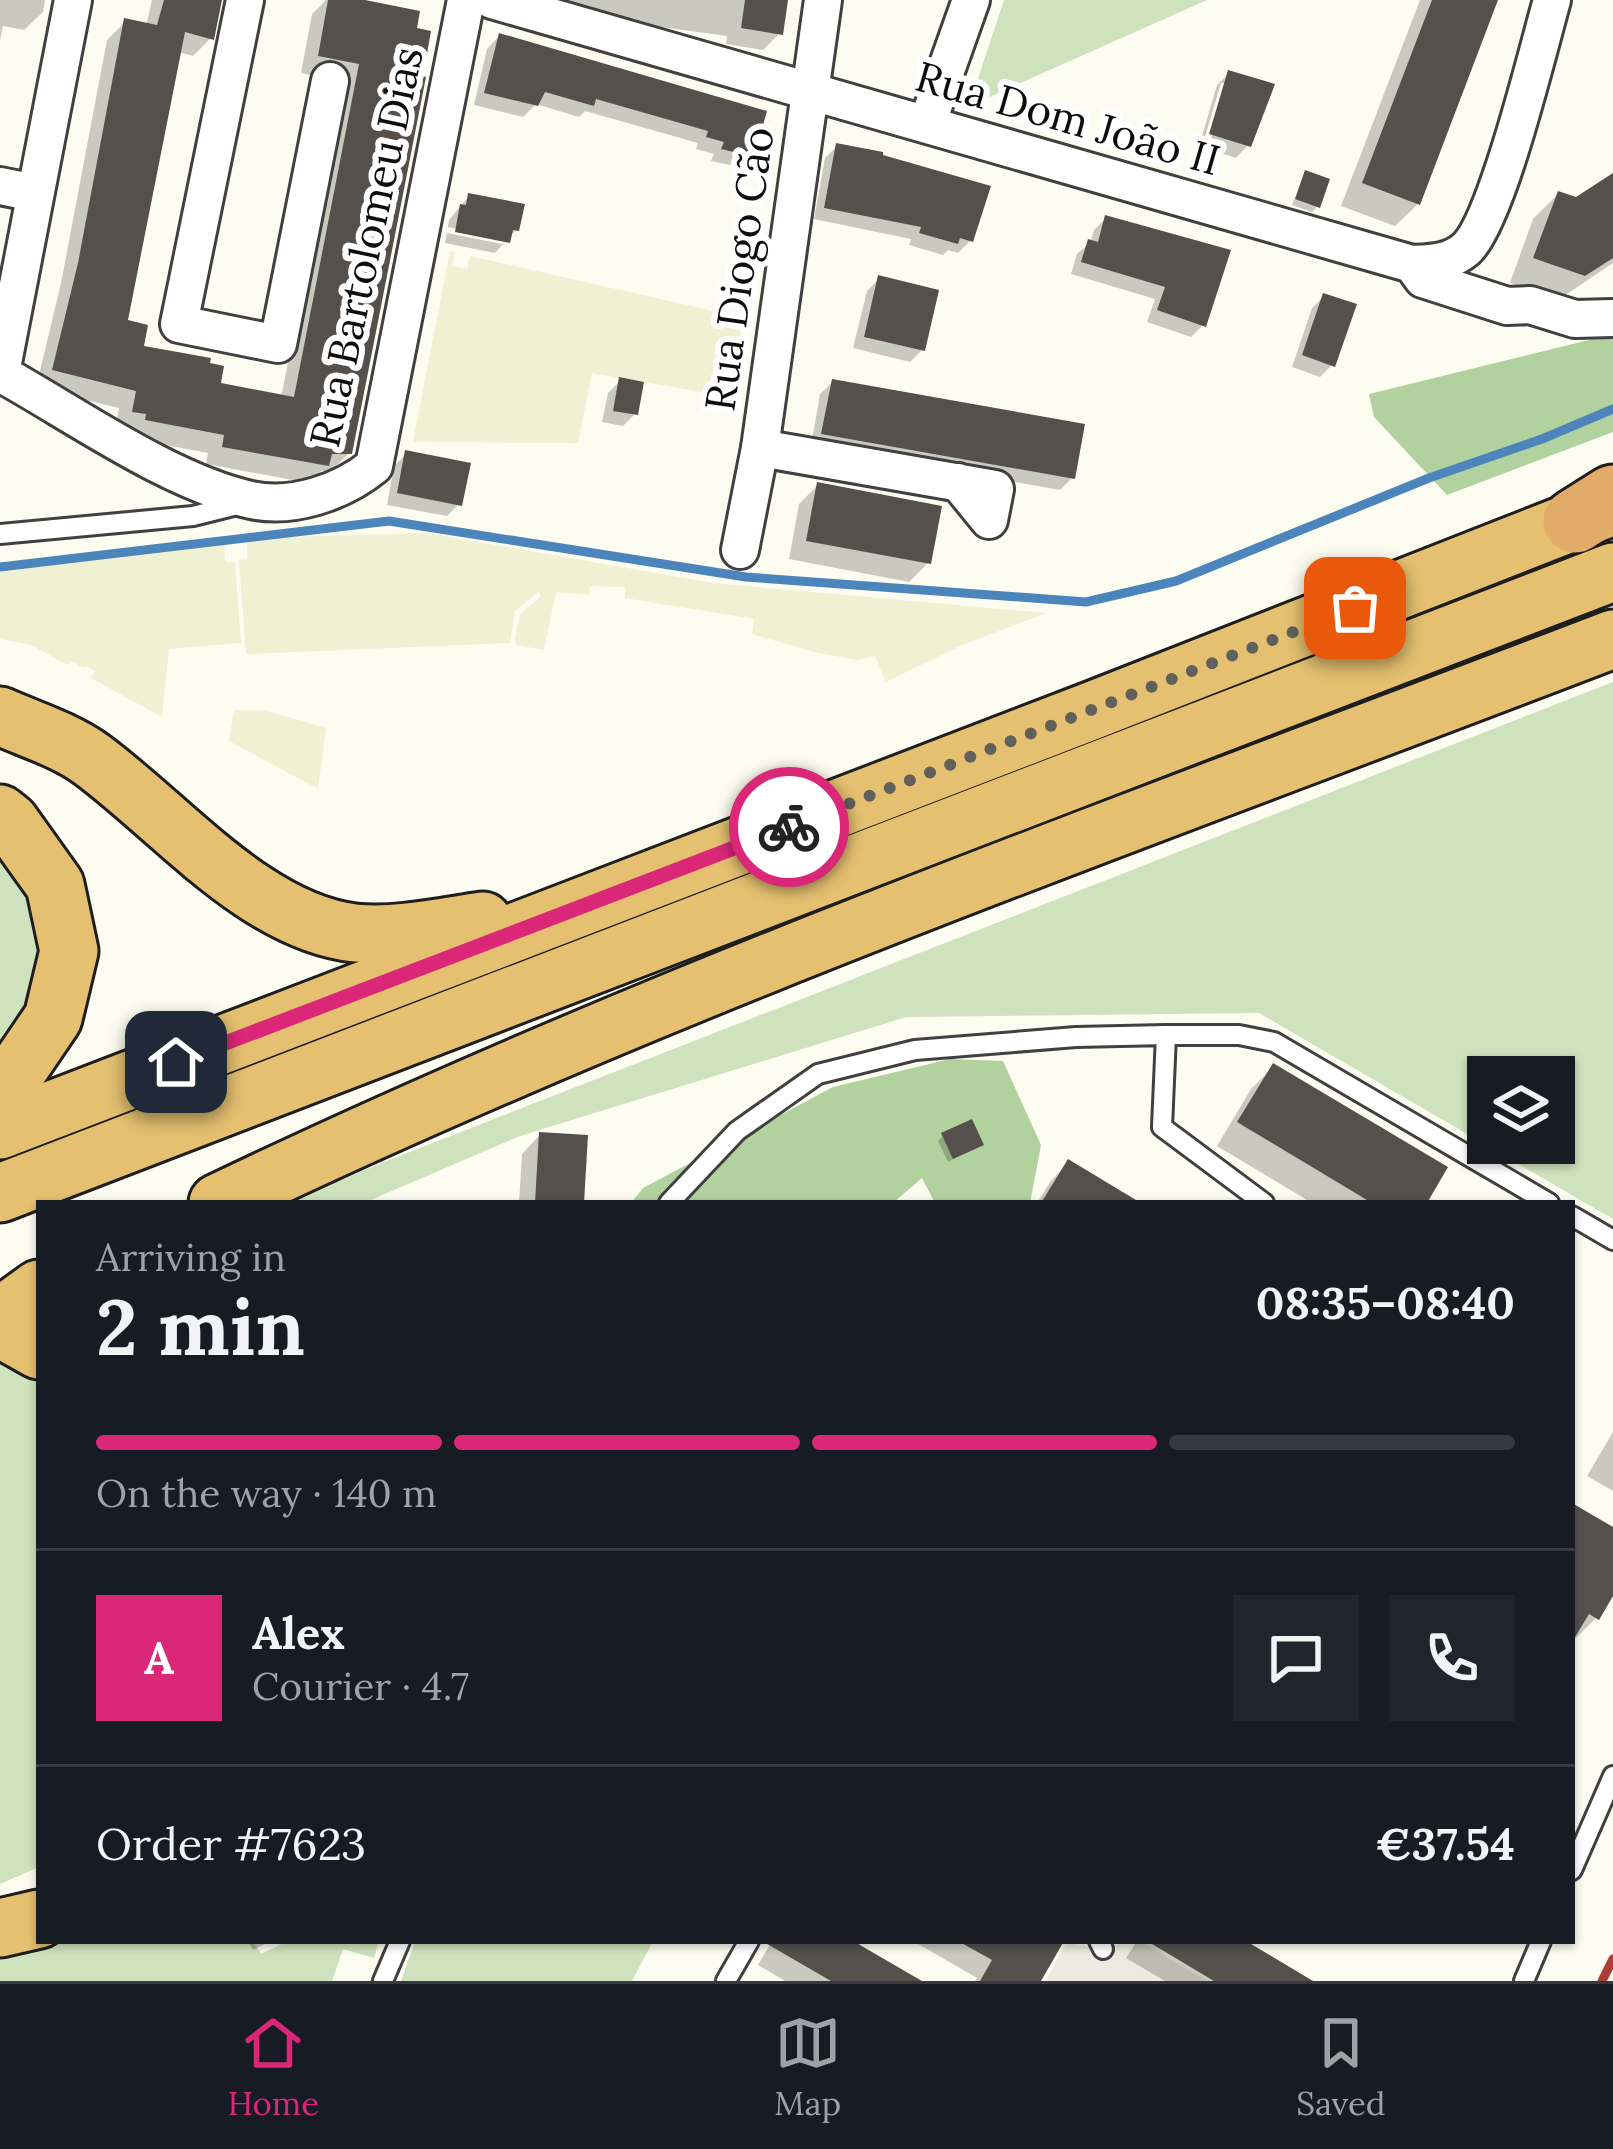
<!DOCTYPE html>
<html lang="en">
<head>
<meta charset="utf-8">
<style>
  body { margin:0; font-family:Lora,serif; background:#20242c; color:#f1f3f6; height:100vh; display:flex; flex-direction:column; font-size:45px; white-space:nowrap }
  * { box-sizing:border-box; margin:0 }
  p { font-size:39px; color:#9ea1a6 }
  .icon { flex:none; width:66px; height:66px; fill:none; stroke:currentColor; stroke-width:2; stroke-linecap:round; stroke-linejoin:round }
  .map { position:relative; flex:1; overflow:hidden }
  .panel { position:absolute; left:36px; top:1200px; width:1539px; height:744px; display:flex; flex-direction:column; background:#171b24; border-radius:0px; box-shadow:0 3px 9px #0004 }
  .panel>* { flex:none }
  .controls { position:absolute; left:1467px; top:1056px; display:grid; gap:24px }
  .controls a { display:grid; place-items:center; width:108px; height:108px; border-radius:0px; background:#171b24; box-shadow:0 3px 9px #0004; font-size:60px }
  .pin { position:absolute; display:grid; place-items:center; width:102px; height:102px; color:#fff; margin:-51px; border-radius:24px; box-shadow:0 6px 18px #0006 }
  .courier { position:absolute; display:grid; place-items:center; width:120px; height:120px; margin:-60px; border:9px solid #db2777; border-radius:50%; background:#fff; color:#222; box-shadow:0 3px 15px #0007 }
  .headline em { font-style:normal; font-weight:700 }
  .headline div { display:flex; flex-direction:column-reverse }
  .headline { display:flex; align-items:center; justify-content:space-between; height:204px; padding:0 60px }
  h1 { font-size:78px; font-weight:700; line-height:90px }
  .bar { display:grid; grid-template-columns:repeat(4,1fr); gap:18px 12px; align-content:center; height:144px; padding:0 60px }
  .bar i { height:15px; border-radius:9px; background:#363941 }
  .bar .on { background:#db2777 }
  .bar p { grid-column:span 4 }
  .line { display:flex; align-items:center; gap:30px; padding:0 60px; border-top:3px solid #363941 }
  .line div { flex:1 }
  .round { display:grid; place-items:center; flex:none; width:126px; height:126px; border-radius:0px; background:#20242c }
  .menu { display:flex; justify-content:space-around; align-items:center; height:168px; border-top:3px solid #363941; background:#171b24; font-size:33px; color:#9ea1a6 }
  .menu a { display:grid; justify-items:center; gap:6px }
  .menu .on { color:#db2777 }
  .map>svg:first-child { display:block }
</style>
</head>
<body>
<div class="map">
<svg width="1613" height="1981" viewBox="0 0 1613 1981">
  <rect width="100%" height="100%" fill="#fdfcf0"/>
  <g fill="#f0f0d3">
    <path d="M 450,251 L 455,252 L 452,266 L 467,269 L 470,256 L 744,318 L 730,397 L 592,373 L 578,443 L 413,442 Z"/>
    <path d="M 427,533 L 713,583 L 1046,613 L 960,646 L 886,682 L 875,656 L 858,660 L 818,653 L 752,634 L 754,619 L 625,598 L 625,587 L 590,586 L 589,595 L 556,592 L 544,650 L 516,645 L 515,638 L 520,614 L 541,596 L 538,592 L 515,611 L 510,643 L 246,654 L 239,560 L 247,559 L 247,538 Z"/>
    <path d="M 224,540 L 225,562 L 235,562 L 241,643 L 169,649 L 162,717 L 91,678 L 95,671 L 86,666 L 84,668 L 71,661 L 68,665 L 31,645 L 0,639 L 0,568 Z"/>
    <path d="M 234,710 L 264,710 L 326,728 L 318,789 L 229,741 Z"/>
  </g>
  <g fill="#cee3bd" fill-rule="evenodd">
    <path d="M 1004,0 L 1207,0 L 969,106 Z"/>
    <path d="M 1613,682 L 1613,1219 L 1259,1013 L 906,1017 L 520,1136 L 364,1203 L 288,1203 L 379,1164 ZM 1488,1077 L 1554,1077 L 1554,1143 L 1488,1143 Z"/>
    <path d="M 0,839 L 44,926 L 34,1008 L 0,1054 Z"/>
    <path d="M 0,1356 L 10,1358 L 39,1384 L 39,1867 L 0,1884 Z"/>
    <path d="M 41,1941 L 253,1941 L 261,1954 L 288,1941 L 379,1941 L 374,1958 L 343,1949 L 332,1981 L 0,1981 L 0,1948 Z"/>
    <path d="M 415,1941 L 653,1941 L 632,1981 L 401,1981 Z"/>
  </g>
  <g fill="#b1d29f">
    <path d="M 1613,330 L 1613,432 L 1447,495 L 1374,417 L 1369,394 L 1589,340 Z"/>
    <path d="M 950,1059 L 1003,1061 L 1041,1145 L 1030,1203 L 935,1203 L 922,1178 L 893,1203 L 631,1203 L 643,1188 L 833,1087 Z"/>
  </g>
  <path fill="#edeadf" d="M 1128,1941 L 1140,1941 L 1207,1981 L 1046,1981 L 1066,1943 L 1103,1949 Z"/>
  <g fill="#0003">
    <path d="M 0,0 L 45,0 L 43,12 L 24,30 L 3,26 L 0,40 Z"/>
    <path d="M 152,0 L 221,0 L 211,38 L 193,56 L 178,52 L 124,322 L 141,348 L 218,386 L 281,398 L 343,82 L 301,73 L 312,14 L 326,0 L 350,0 L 413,30 L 349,453 L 331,471 L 321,471 L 309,483 L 206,464 L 208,453 L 129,438 L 115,429 L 119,408 L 36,388 L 61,283 L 107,40 L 125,22 L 146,26 Z"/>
    <path d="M 553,0 L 785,0 L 780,33 L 763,50 L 726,44 L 727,36 L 639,24 L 587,13 L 588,7 Z"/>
    <path d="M 1420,0 L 1495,0 L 1418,204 L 1395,226 L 1341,206 Z"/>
    <path d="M 499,36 L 763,113 L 751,155 L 739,167 L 711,161 L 714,154 L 696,149 L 698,143 L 585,111 L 579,117 L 536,104 L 523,117 L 474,105 L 487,49 Z"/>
    <path d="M 1229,73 L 1248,145 L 1236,158 L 1208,149 L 1227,83 L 1221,83 L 1202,147 L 1199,146 L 1217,85 Z"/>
    <path d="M 837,146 L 970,241 L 958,253 L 948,250 L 943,255 L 909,245 L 911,239 L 814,219 L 825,158 Z"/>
    <path d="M 1305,174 L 1318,206 L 1312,212 L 1292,205 Z"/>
    <path d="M 1613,176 L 1613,263 L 1558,300 L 1510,283 L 1533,219 L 1558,194 L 1577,200 Z"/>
    <path d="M 469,196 L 516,230 L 495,253 L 445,243 L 447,233 L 502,244 L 508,239 L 448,227 L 449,220 Z"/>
    <path d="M 1106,218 L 1203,325 L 1191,337 L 1147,322 L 1155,299 L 1071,274 L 1077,254 L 1090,243 L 1094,230 Z"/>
    <path d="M 879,279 L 922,350 L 910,362 L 853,348 L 867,291 Z"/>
    <path d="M 1324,296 L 1332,365 L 1320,377 L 1292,367 L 1312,308 Z"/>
    <path d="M 620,381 L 635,414 L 623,426 L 602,422 L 608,393 Z"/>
    <path d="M 833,382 L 1072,478 L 1060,490 L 811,446 L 820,394 Z"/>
    <path d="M 406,454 L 459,504 L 447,516 L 387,505 L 394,466 Z"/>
    <path d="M 818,485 L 928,563 L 909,582 L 789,559 L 799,504 Z"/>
    <path d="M 1274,1066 L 1423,1203 L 1312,1203 L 1217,1146 L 1251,1089 Z"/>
    <path d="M 540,1135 L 581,1203 L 519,1203 L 522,1154 Z"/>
    <path d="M 943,1136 L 980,1144 L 948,1162 L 938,1141 Z"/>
    <path d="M 1068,1163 L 1135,1203 L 1037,1203 L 1050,1182 Z"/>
    <path d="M 1613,1432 L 1613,1491 L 1587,1476 Z"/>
    <path d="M 1572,1513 L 1613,1531 L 1613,1590 L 1596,1618 L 1572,1642 Z"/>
    <path d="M 248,1941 L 271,1941 L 253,1950 Z"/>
    <path d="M 772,1941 L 862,1941 L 858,1948 L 916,1981 L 785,1981 L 758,1965 Z"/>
    <path d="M 913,1941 L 1044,1941 L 1037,1981 L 975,1981 L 977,1978 Z"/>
    <path d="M 1137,1941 L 1240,1941 L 1282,1981 L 1165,1981 L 1126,1958 Z"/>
  </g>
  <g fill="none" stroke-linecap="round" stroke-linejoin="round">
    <path stroke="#4b85bc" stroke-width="9" d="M 0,567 L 389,521 L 746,577 L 1086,602 L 1176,581 L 1429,478 L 1542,439 L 1613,409"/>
  </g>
  <g fill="#55504b">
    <path d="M 164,0 L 222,0 L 214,40 L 185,32 L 128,320 L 148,325 L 144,346 L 211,358 L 210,363 L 224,366 L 221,383 L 294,397 L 359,64 L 318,56 L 328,0 L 365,0 L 420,11 L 417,28 L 431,31 L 423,76 L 426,77 L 352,454 L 332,454 L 329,466 L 222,447 L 224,435 L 145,420 L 146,414 L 132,412 L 136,391 L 52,370 L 78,263 L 124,18 L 157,25 Z"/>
    <path d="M 745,0 L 788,0 L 783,35 L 741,28 Z"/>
    <path d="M 1432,0 L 1498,0 L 1420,205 L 1362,183 Z"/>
    <path d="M 499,33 L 767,111 L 754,157 L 721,149 L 724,142 L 706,137 L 708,131 L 596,99 L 594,106 L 545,92 L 538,106 L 484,93 Z"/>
    <path d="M 1228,70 L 1275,84 L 1251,147 L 1209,134 Z"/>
    <path d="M 836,143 L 883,152 L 883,155 L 991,186 L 973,242 L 960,238 L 958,244 L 919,233 L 921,227 L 824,208 Z"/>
    <path d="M 1305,170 L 1330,179 L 1320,208 L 1295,199 Z"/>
    <path d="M 1613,173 L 1613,258 L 1585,276 L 1533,258 L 1558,191 L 1576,197 Z"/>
    <path d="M 468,193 L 525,204 L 519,231 L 513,230 L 510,243 L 455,232 L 460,204 L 466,205 Z"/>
    <path d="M 1105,215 L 1231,250 L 1206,327 L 1157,310 L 1165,287 L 1081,262 L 1088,239 L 1098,242 Z"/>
    <path d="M 878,275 L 939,290 L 925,351 L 864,337 Z"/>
    <path d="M 1323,293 L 1357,304 L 1335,367 L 1302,355 Z"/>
    <path d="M 619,377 L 644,382 L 638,415 L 613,411 Z"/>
    <path d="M 832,379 L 1085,424 L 1075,479 L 821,434 Z"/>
    <path d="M 405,450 L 471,463 L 462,506 L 397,493 Z"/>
    <path d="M 817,482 L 942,506 L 931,564 L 806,541 Z"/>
    <path d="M 1273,1063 L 1448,1167 L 1427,1203 L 1372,1203 L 1237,1122 Z"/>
    <path d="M 972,1119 L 984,1145 L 953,1159 L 941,1133 Z"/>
    <path d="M 539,1132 L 588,1135 L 584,1203 L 535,1203 Z"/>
    <path d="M 1068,1159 L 1141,1203 L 1041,1203 Z"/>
    <path d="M 1572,1503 L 1613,1527 L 1613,1596 L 1599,1620 L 1589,1614 L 1572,1642 Z"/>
    <path d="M 762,1941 L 853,1941 L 922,1981 L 831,1981 Z"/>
    <path d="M 958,1941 L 1064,1941 L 1041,1981 L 980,1981 L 992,1960 Z"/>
    <path d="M 1147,1941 L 1246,1941 L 1313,1981 L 1214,1981 Z"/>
  </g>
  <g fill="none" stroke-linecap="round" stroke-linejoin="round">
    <g stroke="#404040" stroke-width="24">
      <g id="service">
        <path d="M 0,534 L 193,516 L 237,505"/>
        <path d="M 1166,1035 L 1239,1035 L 1274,1042 L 1549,1203"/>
        <path d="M 669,1203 L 737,1131 L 818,1074 L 915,1050 L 1076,1037 L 1166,1035 L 1162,1127 L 1264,1203"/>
        <path d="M 1572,1216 L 1613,1240"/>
        <path d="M 1572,1870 L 1613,1776"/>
        <path d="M 1099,1941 L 1103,1949"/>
        <path d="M 383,1981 L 400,1941"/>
        <path d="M 726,1981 L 749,1941"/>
        <path d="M 1524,1981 L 1541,1941"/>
      </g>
    </g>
    <g stroke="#404040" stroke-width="42">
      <g id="minor">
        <path d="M 245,0 L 179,324 L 278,344 L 330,81"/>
        <path d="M 492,0 L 1405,262 L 1412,264 L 1423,279 L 1507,306 L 1530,305 L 1575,319 L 1613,318"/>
        <path d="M 927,124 L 971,0"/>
        <path d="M 0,186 L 35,193"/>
        <path d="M 1412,264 C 1431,263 1450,263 1466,249 C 1497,221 1538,49 1552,0"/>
        <path d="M 0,373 C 74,414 169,482 251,500 C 293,509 342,492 374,466 L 466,0"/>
        <path d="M 1,373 L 73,0"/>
        <path d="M 760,448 L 995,489 L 989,520 L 958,482"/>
        <path d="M 740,550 L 760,448 L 823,0"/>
      </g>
    </g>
    <g stroke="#1e1e1e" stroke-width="63">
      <g id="trunk">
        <path d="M 0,716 C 29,729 65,740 91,759 C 169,816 255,922 355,933 C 397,937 442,927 483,921"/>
        <path d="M 0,814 L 10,822 L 55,885 L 69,951 L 53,1018 L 17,1071 L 0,1089"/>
        <path d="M 0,1130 L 1091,711 L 1613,506"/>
        <path d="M 0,1193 L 1613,572"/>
        <path d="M 218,1203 C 670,986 1145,819 1613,639"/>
        <path d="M 0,1317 L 39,1289"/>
        <path d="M 0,1328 L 39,1350"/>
        <path d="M 0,1928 L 39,1919"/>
      </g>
    </g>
    <g stroke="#1e1e1e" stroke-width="69">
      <path id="motorway" d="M 1575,521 L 1613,497"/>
    </g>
    <use href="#service" stroke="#fff" stroke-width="18"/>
    <use href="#minor" stroke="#fff" stroke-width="36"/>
    <use href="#trunk" stroke="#e4c070" stroke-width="57"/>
    <use href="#motorway" stroke="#e2ab69" stroke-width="63"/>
    <path stroke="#ac3c37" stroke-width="9" d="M 1602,1981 L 1613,1959"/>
  </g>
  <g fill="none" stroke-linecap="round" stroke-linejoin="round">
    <path stroke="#61615c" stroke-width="12" stroke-dasharray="0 21.6" d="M 789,827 L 1355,608"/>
    <path stroke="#db2777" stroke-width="15" d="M 176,1062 L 789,827"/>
  </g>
  <g text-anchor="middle" stroke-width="12" stroke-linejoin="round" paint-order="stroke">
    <g font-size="42" fill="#0d0d0d" stroke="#fff">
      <text transform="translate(1068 118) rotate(16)" y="15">Rua Dom João II</text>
      <text transform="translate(366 247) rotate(-78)" y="15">Rua Bartolomeu Dias</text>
      <text transform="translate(739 269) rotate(-82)" y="15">Rua Diogo Cão</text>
    </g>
  </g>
</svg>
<div class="controls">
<a><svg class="icon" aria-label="layers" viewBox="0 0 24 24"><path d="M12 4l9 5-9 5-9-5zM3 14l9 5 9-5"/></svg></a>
</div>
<div class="pin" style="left:1355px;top:608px;background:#ea580c"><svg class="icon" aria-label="bag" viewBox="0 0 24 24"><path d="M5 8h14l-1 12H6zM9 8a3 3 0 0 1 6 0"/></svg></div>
<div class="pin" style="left:176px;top:1062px;background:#1f2937"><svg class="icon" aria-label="home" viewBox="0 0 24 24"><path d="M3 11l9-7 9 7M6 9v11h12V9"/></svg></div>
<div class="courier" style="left:789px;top:827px"><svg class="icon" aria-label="bike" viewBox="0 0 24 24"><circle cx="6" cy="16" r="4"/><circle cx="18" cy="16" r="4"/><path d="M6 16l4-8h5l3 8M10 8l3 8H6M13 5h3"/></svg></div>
<section class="panel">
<div class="headline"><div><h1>2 min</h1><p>Arriving in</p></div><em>08:35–08:40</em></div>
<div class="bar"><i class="on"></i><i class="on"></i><i class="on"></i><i></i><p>On the way · 140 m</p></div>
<div class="line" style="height:216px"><b class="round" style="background:#db2777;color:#fff">A</b><div><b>Alex</b><p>Courier · 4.7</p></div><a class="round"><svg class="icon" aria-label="chat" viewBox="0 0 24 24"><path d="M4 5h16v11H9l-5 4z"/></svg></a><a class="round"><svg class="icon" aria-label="phone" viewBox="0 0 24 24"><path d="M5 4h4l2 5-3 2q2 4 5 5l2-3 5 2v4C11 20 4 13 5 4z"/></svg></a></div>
<div class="line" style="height:156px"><div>Order #7623</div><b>€37.54</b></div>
</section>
</div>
<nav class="menu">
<a class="on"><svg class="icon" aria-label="home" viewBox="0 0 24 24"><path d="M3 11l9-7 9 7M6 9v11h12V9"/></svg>Home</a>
<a><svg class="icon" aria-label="map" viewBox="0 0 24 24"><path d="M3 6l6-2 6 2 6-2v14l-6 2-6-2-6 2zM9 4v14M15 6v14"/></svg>Map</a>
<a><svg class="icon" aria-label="saved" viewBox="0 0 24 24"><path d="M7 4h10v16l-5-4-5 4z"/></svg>Saved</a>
</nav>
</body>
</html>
